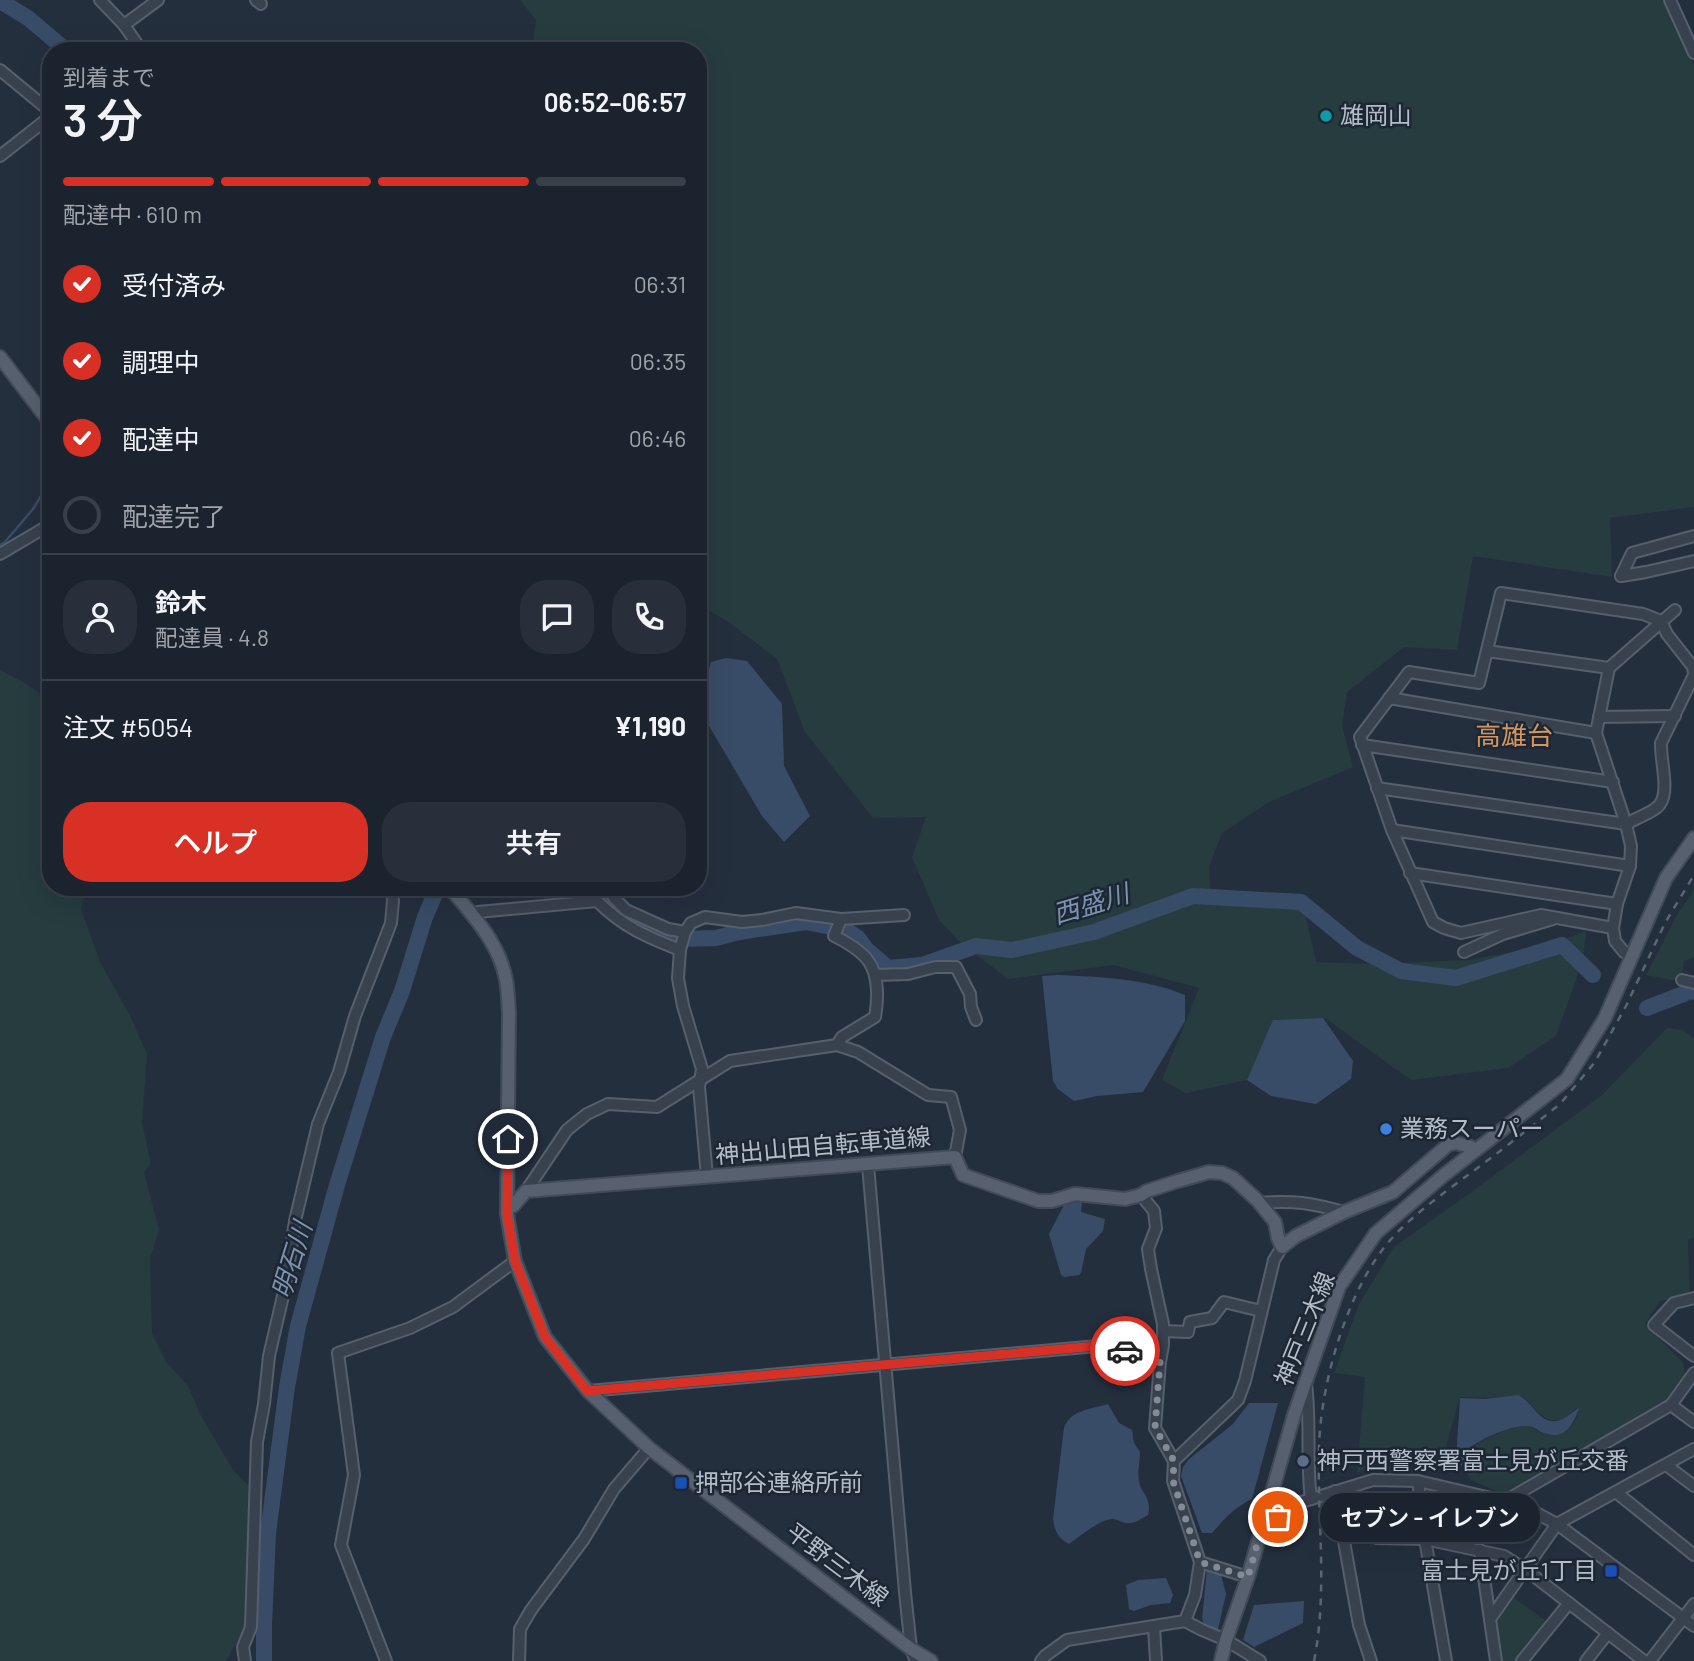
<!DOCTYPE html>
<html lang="ja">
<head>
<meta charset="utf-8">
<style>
  body { margin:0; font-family:Barlow,"Noto Sans JP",sans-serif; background:#282f3a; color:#f1f3f6; height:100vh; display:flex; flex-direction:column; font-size:26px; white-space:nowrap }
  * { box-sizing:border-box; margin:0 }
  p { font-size:23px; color:#a0a4aa }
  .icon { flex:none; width:38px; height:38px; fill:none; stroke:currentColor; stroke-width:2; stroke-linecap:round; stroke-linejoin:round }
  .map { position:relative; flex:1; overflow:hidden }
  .side { position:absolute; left:42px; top:42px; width:665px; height:854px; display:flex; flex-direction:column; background:#1b232e; border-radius:28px; box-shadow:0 7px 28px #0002,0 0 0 2px #39404a }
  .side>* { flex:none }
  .pin { position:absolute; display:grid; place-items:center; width:60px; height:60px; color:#fff; margin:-30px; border:4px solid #fff; border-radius:50%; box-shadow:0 2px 7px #0007 }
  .courier { position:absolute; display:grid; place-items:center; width:70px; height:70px; margin:-35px; border:5px solid #d93025; border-radius:50%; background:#fff; color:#222; box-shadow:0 2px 9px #0007 }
  .bubble { position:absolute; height:49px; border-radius:24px; background:#1b232e; box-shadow:0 7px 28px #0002,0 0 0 2px #39404a; font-size:23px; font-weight:600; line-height:49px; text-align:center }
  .overview em { font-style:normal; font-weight:600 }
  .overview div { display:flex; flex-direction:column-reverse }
  .overview { display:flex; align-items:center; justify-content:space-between; height:119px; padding:0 21px }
  h1 { font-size:46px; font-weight:600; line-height:52px }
  .bar { display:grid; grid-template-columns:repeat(4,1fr); gap:10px 7px; align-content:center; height:84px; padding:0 21px }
  .bar i { height:9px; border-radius:5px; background:#39404a }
  .bar .on { background:#d93025 }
  .bar p { grid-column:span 4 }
  .line { display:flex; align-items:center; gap:18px; padding:0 21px; border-top:2px solid #39404a }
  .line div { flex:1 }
  .round { display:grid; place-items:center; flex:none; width:74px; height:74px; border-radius:28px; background:#282f3a }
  ol { padding:0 21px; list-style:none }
  li { display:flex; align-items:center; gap:21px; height:77px }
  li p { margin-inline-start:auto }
  li .icon { padding:7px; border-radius:50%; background:#d93025; color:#fff; stroke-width:4 }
  li:last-child { color:#a0a4aa }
  li i { width:38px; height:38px; border:4px solid #39404a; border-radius:50% }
  .cta { display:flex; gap:14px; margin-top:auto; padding:14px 21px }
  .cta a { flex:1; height:80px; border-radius:28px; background:#d93025; color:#fff; font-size:28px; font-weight:600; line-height:80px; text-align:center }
  .cta a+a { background:#282f3a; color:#f1f3f6 }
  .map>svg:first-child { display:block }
</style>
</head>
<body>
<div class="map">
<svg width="1694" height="1661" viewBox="0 0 1694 1661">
  <rect width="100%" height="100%" fill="#242f3e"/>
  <g fill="#263c3f">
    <path d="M 520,0 L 1665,0 L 1694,65 L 1694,507 L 1610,518 L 1612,577 L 1473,556 L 1457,650 L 1404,647 L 1347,692 L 1342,726 L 1353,767 L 1269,802 L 1222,833 L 1209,867 L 1211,892 L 1304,907 L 1316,962 L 1373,964 L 1470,960 L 1549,945 L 1586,931 L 1583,960 L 1556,1036 L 1508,1068 L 1411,1080 L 1325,1018 L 1274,1020 L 1247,1080 L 1186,1093 L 1162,1080 L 1199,988 L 1114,965 L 1008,979 L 961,943 L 939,920 L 912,857 L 926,817 L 873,818 L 805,732 L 777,659 L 730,623 L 698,604 L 698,51 L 532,51 L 536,20 Z"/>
    <path d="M 0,670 L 23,682 L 51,701 L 51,887 L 87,887 L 81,909 L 100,962 L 131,1018 L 147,1054 L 142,1123 L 151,1163 L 144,1173 L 159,1229 L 150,1259 L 152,1333 L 166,1362 L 188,1386 L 201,1416 L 233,1470 L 251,1488 L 246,1626 L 226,1661 L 0,1661 Z"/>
    <path d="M 1694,890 L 1694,957 L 1684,961 L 1682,975 L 1677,981 L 1646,975 L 1677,915 Z"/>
    <path d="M 1667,1028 L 1683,1030 L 1694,1038 L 1694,1237 L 1688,1240 L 1690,1295 L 1660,1301 L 1645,1324 L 1683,1363 L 1686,1377 L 1666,1403 L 1505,1495 L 1471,1480 L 1463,1467 C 1465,1460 1466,1452 1472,1448 C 1482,1439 1514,1425 1528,1426 C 1533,1427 1537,1431 1542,1433 C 1565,1441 1575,1426 1580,1407 C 1574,1409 1572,1413 1566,1417 C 1546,1429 1535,1406 1522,1396 L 1485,1398 L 1460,1397 L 1443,1457 L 1413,1451 L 1357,1473 L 1365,1377 L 1334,1373 L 1359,1304 L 1394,1247 L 1473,1191 L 1602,1095 Z"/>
    <path d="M 1509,1594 L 1551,1625 L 1522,1661 L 1496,1661 L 1490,1619 Z"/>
  </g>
  <g fill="#394c67">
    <path d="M 726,658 L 747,661 L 782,704 L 784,766 L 810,816 L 784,842 L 762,816 L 702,714 L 702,695 L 711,662 Z"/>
    <path d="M 1057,975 C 1100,977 1144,978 1185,995 L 1185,1021 L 1143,1092 L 1097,1096 L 1074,1101 L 1058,1089 L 1053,1081 L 1042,976 Z"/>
    <path d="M 1323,1018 L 1353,1061 L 1351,1079 L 1316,1104 L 1271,1096 L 1247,1080 L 1273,1020 Z"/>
    <path d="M 1082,1202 L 1081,1212 L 1105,1219 L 1103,1231 L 1086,1249 L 1081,1273 L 1079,1275 L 1064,1277 L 1061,1275 L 1049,1234 L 1065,1203 Z"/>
    <path d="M 1518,1395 C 1535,1402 1541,1432 1566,1417 C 1571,1414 1575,1410 1580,1407 C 1572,1426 1565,1442 1541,1432 C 1536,1429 1533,1426 1527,1426 C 1513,1425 1482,1438 1471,1447 C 1466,1452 1465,1460 1462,1466 L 1456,1461 L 1460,1398 L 1485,1399 Z"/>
    <path d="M 1249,1403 L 1278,1403 L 1252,1499 C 1235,1507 1224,1519 1212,1533 L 1202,1533 L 1181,1476 L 1183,1467 L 1188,1460 L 1233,1424 Z"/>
    <path d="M 1108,1404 L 1119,1423 L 1132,1430 L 1134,1443 L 1140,1452 C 1140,1461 1137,1472 1139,1482 C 1142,1495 1152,1497 1148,1515 C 1142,1518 1135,1524 1128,1523 C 1122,1523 1118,1519 1112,1519 C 1099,1520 1080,1536 1069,1544 C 1058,1538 1055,1532 1053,1519 L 1064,1428 C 1070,1410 1091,1409 1108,1404 Z"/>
    <path d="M 1207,1570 L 1221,1575 L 1226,1594 L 1218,1629 L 1213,1630 L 1206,1627 L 1202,1619 Z"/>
    <path d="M 1166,1578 L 1173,1595 L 1170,1603 L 1151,1605 L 1134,1611 L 1129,1609 L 1126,1585 L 1138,1580 Z"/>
    <path d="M 1304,1601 L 1303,1623 L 1254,1647 L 1243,1640 L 1254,1605 Z"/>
  </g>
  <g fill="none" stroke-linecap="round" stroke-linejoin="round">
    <path stroke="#394c67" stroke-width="2.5" d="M 0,545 L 5,542 L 33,509 L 51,480"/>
    <g stroke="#394c67" stroke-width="16">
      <path d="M 0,1 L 28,18 L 67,51"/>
      <path d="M 600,887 L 609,905 L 623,917 L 652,931 L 679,939 L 716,938 L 739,932 L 806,922 L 846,930 L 858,938 L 866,949 L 888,968 L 922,965 L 976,946 L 1012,950 L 1094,932 L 1193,896 L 1301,902 L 1357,948 L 1401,971 L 1456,978 L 1562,945 L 1593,975"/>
      <path d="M 1647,1008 L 1691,991 L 1694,992"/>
      <path d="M 264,1661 L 264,1626 L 268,1533 L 287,1387 L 298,1326 L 337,1185 L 383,1037 L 402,991 L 425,917 L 438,887"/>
    </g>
    <g stroke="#565f6c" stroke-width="14">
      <g id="minor">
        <path d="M 100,0 L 124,25 L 142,51"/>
        <path d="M 256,0 L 261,4"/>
        <path d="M 1670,0 L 1694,53"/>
        <path d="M 124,25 L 158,0"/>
        <path d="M 0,70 L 51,112"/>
        <path d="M 0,156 L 51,116"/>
        <path d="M 0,554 L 51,524"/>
        <path d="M 1621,576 L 1632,553 L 1694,536"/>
        <path d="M 1621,576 L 1646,572 L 1694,561"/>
        <path d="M 1487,651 L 1609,668"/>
        <path d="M 1389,698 L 1596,733"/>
        <path d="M 1599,717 L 1675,716"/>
        <path d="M 1362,745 L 1613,782"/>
        <path d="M 1377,788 L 1626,824 C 1634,819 1655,812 1660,804 C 1670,790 1660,760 1661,743 L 1694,675"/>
        <path d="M 1392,830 L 1630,866"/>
        <path d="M 1410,873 L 1617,904"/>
        <path d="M 609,887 L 614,898 L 626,910 L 668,929 L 685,932"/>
        <path d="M 472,914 L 478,912 L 597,901 C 623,927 647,937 680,950"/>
        <path d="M 1613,928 L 1541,915 L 1461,933 L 1444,928 L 1433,922 L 1392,830 L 1360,737 L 1409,672 L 1479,683 L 1501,593 L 1643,614 L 1661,621 L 1667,634 L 1693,667 L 1694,673"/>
        <path d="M 1464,952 L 1503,934 L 1553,919"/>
        <path d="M 1632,955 L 1624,952 L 1615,941 L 1613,928 L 1617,904 L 1630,866 L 1631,846 L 1626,824 L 1596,733 L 1609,668 L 1675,610"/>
        <path d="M 875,975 L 908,974 L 935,967 L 956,967 L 970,994 L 971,1007 L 976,1020"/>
        <path d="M 1682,980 L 1694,983"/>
        <path d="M 837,1045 L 842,1037 L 875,1017 C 878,1001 879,976 869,962 C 863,952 845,941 834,936 L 841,919"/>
        <path d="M 868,1165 L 905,1592 L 911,1649 L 916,1661"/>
        <path d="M 707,1177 L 699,1087 L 702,1069 L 683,1006 L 678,978 L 680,950 L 685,932 L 691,923 L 705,917 L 742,922 L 762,920 L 796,913 L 841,919 L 904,915"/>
        <path d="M 526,1191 L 567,1130 L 587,1114 L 608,1104 L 657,1107 L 730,1061 L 837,1045 L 858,1052 L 928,1095 L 951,1097 L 960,1130 L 955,1157"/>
        <path d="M 1141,1195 L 1154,1211 L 1156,1228 L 1148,1249 L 1151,1269 L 1163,1324 L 1163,1345 L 1160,1362 L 1155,1428 L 1174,1461"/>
        <path d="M 1259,1203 C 1294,1200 1311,1203 1344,1212"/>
        <path d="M 1694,1298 L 1674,1303 L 1654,1325 L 1694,1356"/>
        <path d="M 1163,1331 L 1188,1332 L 1190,1322 L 1212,1318 L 1224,1302 L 1261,1311"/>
        <path d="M 1306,1384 C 1311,1422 1306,1460 1311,1499"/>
        <path d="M 588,1391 L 1109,1345 L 1122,1349 L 1136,1358 L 1160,1362"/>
        <path d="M 1671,1405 L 1694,1422"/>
        <path d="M 1666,1465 L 1694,1486"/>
        <path d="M 1418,1481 L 1425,1539 L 1446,1661"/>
        <path d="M 1335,1491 L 1359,1625 L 1371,1661"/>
        <path d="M 1617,1493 L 1694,1555"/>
        <path d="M 1505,1501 L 1671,1405 L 1694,1373"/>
        <path d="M 1338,1511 L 1353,1508 L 1376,1538 L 1425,1539 L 1504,1556 L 1526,1570 L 1644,1661"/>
        <path d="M 1261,1531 L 1295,1504 L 1373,1480 L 1418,1481 L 1521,1505 L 1557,1524 L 1694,1626"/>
        <path d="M 1480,1550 L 1496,1661"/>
        <path d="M 1248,1577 L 1200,1562 L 1173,1481 L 1174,1461 L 1238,1400 L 1245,1381 L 1274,1260 L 1282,1247"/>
        <path d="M 1490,1619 L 1557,1524 L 1694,1449"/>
        <path d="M 1185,1621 L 1202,1630 L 1226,1640 L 1260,1661"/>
        <path d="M 1154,1627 L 1156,1661"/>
        <path d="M 245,1661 L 243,1647 L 251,1627 L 257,1442 L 264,1404 L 269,1356 L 286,1283 L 295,1221 L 318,1124 L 339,1072 L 355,1016 L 391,923 L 393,901 L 392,887"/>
        <path d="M 386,1661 L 341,1545 L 354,1475 L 338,1353 L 410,1328 L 453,1307 L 515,1261"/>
        <path d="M 519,1661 L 520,1629 L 531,1610 L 584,1539 L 614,1489 L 649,1448"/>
        <path d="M 1041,1661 L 1045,1656 L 1067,1640 L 1185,1621 L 1195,1595 L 1200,1562"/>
        <path d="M 1522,1661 L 1569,1603"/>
        <path d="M 1586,1661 L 1608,1633"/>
        <path d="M 1650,1661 L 1694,1604"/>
      </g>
    </g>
    <g stroke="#414a57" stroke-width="16">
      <g id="major">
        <path d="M 0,357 L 51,424"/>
        <path d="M 449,887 C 472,914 500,944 506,980 C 508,990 508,1002 509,1012 L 507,1214 L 515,1261 L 545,1337 L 588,1391 L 649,1448 L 911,1649 L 931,1661"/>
        <path d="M 513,1206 L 526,1191 L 955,1157 L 963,1175 L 1038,1201 L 1052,1201 L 1075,1194 L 1125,1199 L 1141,1195 L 1147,1191 L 1178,1181 L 1209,1172 L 1222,1173 L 1233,1178 L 1257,1200 L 1275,1222 L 1278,1238 L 1282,1247 L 1296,1236 L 1344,1212 L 1393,1192 L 1449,1144 L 1456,1143 L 1471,1147"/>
        <path d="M 1221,1661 L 1226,1640 L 1248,1577 L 1294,1415 L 1339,1287 L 1376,1233 L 1444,1175 L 1567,1079 L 1605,1018 L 1666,878 L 1694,838"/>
      </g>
    </g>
    <use href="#minor" stroke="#38414e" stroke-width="10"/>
    <use href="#major" stroke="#56606e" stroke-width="12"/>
    <path stroke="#5a6575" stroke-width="2.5" stroke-dasharray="7 7" stroke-linecap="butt" d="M 1314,1661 C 1328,1591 1317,1520 1319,1449 C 1320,1388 1344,1303 1380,1253 C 1402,1222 1441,1195 1472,1172 C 1502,1150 1531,1127 1560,1104 L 1595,1062 L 1626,1006 L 1665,923 L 1694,875"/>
  </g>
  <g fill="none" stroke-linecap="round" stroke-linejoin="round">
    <path stroke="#828b98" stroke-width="7" stroke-dasharray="0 12.6" d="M 1125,1351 L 1136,1358 L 1160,1362 L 1155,1428 L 1174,1461 L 1173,1481 L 1200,1562 L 1248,1577 L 1261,1531 L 1278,1517"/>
    <path stroke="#d93025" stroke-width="9" d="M 508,1139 L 507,1214 L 515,1261 L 545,1337 L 587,1391 L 1108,1345 L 1125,1351"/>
  </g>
  <circle fill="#0f9aa8" stroke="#1d2633" stroke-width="2.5" cx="1326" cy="116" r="7"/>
  <circle fill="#3f7fe0" stroke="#1d2633" stroke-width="2.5" cx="1386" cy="1129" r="7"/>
  <circle fill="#5c6f8a" stroke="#1d2633" stroke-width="2.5" cx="1303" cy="1461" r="7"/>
  <g fill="#1a4fb4" stroke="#1d2633" stroke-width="2.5">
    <rect x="674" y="1476" width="14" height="14" rx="3.5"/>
    <rect x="1604" y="1564" width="14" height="14" rx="3.5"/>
  </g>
  <g text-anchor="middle" stroke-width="5" stroke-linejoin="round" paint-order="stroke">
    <g font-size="24" fill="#b4bcc9" stroke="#1d2633" text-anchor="start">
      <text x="1340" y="124">雄岡山</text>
      <text x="1400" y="1137">業務スーパー</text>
      <text x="1317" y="1469">神戸西警察署富士見が丘交番</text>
      <text x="695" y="1491">押部谷連絡所前</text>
      <text x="1597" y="1579" text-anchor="end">富士見が丘1丁目</text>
    </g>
    <g font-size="24" fill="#b4bcc9" stroke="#1d2633">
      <text transform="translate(823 1146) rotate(-5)" y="8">神出山田自転車道線</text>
      <text transform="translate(1305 1329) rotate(-68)" y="8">神戸三木線</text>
      <text transform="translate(837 1565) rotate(37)" y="8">平野三木線</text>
    </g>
    <g font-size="26" fill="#d59563" stroke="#1d2633">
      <text x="1514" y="745">高雄台</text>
    </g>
    <g font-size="26" font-style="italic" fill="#7c92b1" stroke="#1d2633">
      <text transform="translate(1091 904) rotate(-17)" y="9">西盛川</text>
      <text transform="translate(292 1260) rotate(-73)" y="9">明石川</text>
    </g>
  </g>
</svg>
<div class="pin" style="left:1278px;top:1517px;background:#ea580c"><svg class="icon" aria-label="bag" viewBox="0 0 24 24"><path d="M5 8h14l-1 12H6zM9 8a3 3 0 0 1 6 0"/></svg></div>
<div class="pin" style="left:508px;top:1139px;background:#1f2937"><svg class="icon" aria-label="home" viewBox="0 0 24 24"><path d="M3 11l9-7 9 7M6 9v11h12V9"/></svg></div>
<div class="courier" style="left:1125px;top:1351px"><svg class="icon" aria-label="car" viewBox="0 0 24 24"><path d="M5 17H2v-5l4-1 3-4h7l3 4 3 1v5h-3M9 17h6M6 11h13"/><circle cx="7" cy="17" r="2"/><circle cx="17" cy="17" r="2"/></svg></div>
<div class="bubble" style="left:1320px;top:1493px;width:220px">セブン - イレブン</div>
<section class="side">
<div class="overview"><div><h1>3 分</h1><p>到着まで</p></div><em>06:52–06:57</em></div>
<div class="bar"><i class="on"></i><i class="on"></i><i class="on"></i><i></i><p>配達中 · 610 m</p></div>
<ol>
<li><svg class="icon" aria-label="check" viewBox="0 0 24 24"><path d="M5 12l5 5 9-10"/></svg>受付済み<p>06:31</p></li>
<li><svg class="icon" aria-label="check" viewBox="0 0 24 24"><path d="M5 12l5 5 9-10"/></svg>調理中<p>06:35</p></li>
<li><svg class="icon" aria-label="check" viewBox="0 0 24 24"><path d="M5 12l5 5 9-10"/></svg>配達中<p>06:46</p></li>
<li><i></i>配達完了</li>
</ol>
<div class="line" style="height:126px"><a class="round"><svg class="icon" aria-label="person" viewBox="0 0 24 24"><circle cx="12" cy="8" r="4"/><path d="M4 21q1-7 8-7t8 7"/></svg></a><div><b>鈴木</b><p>配達員 · 4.8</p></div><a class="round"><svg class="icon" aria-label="chat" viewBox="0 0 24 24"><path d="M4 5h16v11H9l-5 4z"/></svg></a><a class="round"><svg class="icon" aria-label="phone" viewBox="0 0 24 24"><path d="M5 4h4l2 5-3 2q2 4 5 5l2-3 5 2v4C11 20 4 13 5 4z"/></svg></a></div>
<div class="line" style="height:91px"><div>注文 #5054</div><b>¥1,190</b></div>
<div class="cta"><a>ヘルプ</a><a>共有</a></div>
</section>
</div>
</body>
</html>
